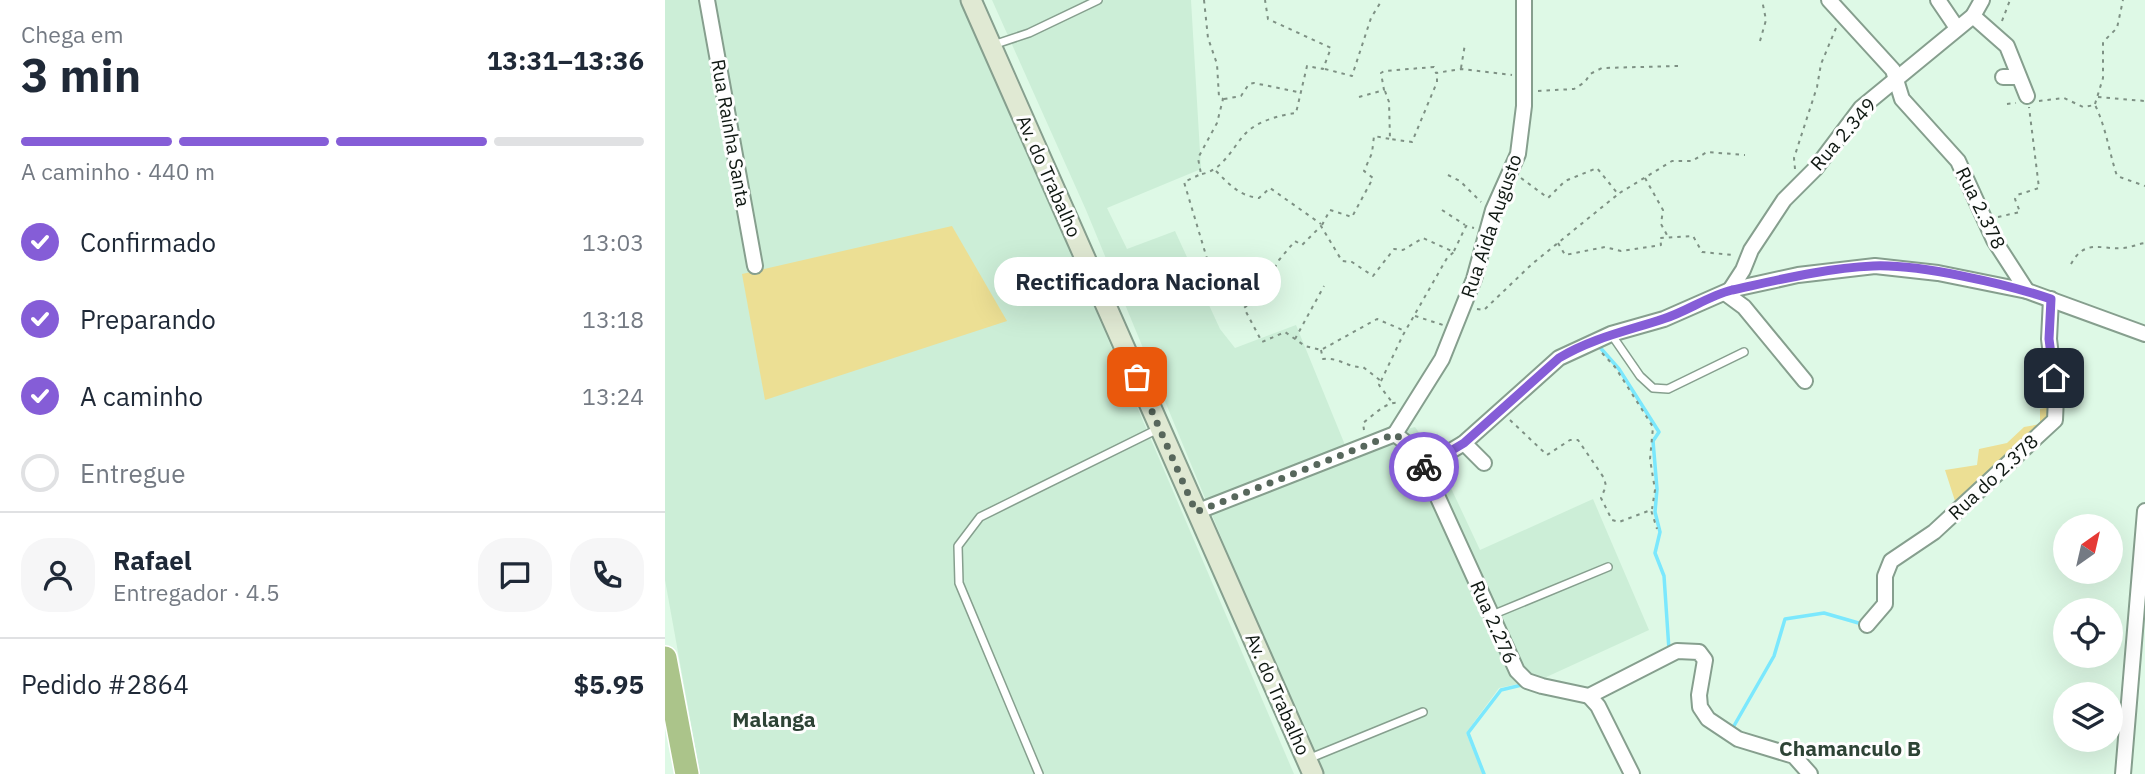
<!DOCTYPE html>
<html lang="pt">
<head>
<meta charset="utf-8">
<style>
  body { margin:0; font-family:"IBM Plex Sans",sans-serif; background:#f6f6f7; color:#1f2937; height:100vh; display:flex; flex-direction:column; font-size:26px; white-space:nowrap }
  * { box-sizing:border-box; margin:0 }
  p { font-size:23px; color:#747a83 }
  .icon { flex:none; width:38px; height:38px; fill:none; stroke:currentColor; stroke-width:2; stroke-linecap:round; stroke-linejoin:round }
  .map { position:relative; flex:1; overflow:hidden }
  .panel { display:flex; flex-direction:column; background:#fff; width:665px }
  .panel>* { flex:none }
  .needle { width:46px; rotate:34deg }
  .controls { position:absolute; left:1388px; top:514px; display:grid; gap:14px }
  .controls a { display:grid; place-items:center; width:70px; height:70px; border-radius:50%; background:#fff; box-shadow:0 7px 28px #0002; font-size:35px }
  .pin { position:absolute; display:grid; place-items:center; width:60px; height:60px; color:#fff; margin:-30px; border-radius:14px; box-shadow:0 4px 10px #0006 }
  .courier { position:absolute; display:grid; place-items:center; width:70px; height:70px; margin:-35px; border:5px solid #855dd7; border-radius:50%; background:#fff; color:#222; box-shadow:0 2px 9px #0007 }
  .bubble { position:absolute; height:49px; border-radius:24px; background:#fff; box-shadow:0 7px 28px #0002; font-size:23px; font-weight:800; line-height:49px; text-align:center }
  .overview em { font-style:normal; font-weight:800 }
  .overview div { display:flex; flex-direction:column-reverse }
  .overview { display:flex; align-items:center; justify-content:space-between; height:119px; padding:0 21px }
  h1 { font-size:46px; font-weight:800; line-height:52px }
  .bar { display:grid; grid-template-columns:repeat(4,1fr); gap:10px 7px; align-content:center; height:84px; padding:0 21px }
  .bar i { height:9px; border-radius:5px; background:#e0e1e3 }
  .bar .selected { background:#855dd7 }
  .bar p { grid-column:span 4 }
  .line { display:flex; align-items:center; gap:18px; padding:0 21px; border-top:2px solid #e0e1e3 }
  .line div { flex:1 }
  .round { display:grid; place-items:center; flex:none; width:74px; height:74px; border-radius:28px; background:#f6f6f7 }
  ol { padding:0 21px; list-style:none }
  li { display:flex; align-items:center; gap:21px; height:77px }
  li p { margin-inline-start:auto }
  li .icon { padding:7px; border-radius:50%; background:#855dd7; color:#fff; stroke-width:4 }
  li:last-child { color:#747a83 }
  li i { width:38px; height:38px; border:4px solid #e0e1e3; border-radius:50% }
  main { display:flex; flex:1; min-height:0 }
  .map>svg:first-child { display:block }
</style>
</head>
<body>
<main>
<section class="panel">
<div class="overview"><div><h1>3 min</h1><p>Chega em</p></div><em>13:31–13:36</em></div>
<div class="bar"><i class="selected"></i><i class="selected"></i><i class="selected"></i><i></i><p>A caminho · 440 m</p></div>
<ol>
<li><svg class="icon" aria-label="check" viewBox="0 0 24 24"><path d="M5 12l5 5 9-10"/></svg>Confirmado<p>13:03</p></li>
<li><svg class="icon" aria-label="check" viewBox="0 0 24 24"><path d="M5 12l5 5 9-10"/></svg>Preparando<p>13:18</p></li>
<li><svg class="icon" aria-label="check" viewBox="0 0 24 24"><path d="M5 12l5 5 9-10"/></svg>A caminho<p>13:24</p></li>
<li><i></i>Entregue</li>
</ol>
<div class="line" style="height:126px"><a class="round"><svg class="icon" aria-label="person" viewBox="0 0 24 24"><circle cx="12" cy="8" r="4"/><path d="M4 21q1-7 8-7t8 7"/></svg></a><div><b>Rafael</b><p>Entregador · 4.5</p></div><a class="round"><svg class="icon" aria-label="chat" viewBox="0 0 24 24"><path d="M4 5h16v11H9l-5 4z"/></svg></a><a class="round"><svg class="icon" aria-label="phone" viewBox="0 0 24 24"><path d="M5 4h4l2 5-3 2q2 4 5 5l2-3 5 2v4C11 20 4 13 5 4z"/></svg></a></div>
<div class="line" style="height:91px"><div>Pedido #2864</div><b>$5.95</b></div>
</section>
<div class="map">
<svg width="1480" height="774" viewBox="0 0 1480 774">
  <rect width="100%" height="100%" fill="#def9e6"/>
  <g fill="#cceed7">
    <path d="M 0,0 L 298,0 L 629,774 L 35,774 L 0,580 Z"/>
    <path d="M 327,0 L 526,0 L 536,169 L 442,208 L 462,249 L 510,231 L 555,329 L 570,348 L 631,325 L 680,445 L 750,427 L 771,456 L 815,550 L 928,499 L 984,630 L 877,679 L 834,688 L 801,733 L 818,774 L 654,774 L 421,210 Z"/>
  </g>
  <g fill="#ecdf94">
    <path d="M 287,226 L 342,321 L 100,400 L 77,274 Z"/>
    <path d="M 1390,406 L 1391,413 L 1290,501 L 1280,470 L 1312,465 L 1314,449 L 1342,443 L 1359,427 L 1375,424 L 1375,409 Z"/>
  </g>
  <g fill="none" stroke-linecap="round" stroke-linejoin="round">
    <g stroke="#7be8fd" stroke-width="3.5">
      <path d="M 932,344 L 954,369 L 994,432 L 988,441 L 992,489 L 990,512 L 995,532 L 990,553 L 999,576 L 1004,650"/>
      <path d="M 1066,731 L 1109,656 L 1120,619 L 1159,613 L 1197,624"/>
      <path d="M 819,774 L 803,733 L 836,690 L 861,684"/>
    </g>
    <g stroke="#869f8e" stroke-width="10">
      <g id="service">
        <path d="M 328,45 L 364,33 L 433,0"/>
        <path d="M 946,334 L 975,376 L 988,388 L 1003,389 L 1079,352"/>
        <path d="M 827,615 L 943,567"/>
        <path d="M 643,759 L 758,712"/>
        <path d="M 374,774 L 294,583 L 293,546 L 315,517 L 493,429"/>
      </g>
    </g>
    <g stroke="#869f8e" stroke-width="18">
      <g id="minor">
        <path d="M 42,0 L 90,266"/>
        <path d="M 1164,0 L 1228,70 L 1237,99 L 1293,161 L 1329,240 L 1362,291"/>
        <path d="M 1273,0 L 1292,28"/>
        <path d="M 1308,16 L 1342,46 L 1362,96"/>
        <path d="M 1338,77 L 1352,77"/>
        <path d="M 1065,290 L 1078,270 L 1086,250 L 1119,200 L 1150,169 L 1196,108 L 1308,16 L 1317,0"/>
        <path d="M 1060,293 L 1079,307 L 1140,381"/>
        <path d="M 730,434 L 777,359 L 809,279 L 828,210 L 853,154 L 859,106 L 859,0"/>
        <path d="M 799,443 L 819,463"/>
        <path d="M 759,467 L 799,443 L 894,358 L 946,334 L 999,319 L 1065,290 L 1133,275 L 1210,266 L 1273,273 L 1362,291 L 1480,334"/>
        <path d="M 531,512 L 730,434 L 745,446 L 759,467 L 852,671 L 862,681 L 877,686 L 924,696 L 1012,651 L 1034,652 L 1040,660 L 1034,695 L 1035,707 L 1043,719 L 1073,739 L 1129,756 L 1145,774"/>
        <path d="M 1202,625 L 1220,604 L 1220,576 L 1226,561 L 1269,532 L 1390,420 L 1391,397 L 1384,339 L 1386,299"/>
        <path d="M 924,696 L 933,706 L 967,774"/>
        <path d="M 1458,774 L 1480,511"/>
      </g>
    </g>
    <g stroke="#869f8e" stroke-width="23">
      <path id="secondary" d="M 306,0 L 648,774"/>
    </g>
    <g stroke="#fff" stroke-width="26">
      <path id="trunk" d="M 0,658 L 22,774"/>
    </g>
    <g stroke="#7e9184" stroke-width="2" stroke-dasharray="3.5 5" stroke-linecap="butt">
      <path d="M 539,0 L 543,38 L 552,64 L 554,97 L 558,99 L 552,123 L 533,158 L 536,174 L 519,182 L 549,282 L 570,296 L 578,307"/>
      <path d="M 1337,21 L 1345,0"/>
      <path d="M 1095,41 L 1101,20 L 1097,0"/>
      <path d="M 796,68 L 800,44"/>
      <path d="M 660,69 L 687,76 L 706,18 L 717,0"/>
      <path d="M 720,91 L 724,102 L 725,139 L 747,142 L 772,82 L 772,74"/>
      <path d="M 873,91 L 909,89 L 920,82 L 925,74 L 937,68 L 1013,66"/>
      <path d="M 694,97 L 719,90 L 716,73 L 719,71 L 769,67 L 771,73 L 796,69 L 847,75"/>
      <path d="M 1433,97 L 1480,101"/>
      <path d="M 559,99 L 576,96 L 584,84 L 589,83 L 633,92"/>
      <path d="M 1374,101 L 1399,98 L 1418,107 L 1430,105 C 1441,127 1444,152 1452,176 L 1480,186"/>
      <path d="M 1342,104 L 1351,103"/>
      <path d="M 1430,104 L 1438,78 L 1438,42 L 1452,28 L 1458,0"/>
      <path d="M 1130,169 L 1129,158 L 1152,87 L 1156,64 L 1171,28"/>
      <path d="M 551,171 C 564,184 574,196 594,198 L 605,188 L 656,224"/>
      <path d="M 537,174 C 558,170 567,148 580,134 C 592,121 615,115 631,113 L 642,66 L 658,69 L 666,48 L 603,19 L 600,0"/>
      <path d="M 783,175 L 795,181 L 816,202"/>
      <path d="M 856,178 L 883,198 L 900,181 L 932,168 L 953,194 L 1007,161 L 1027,161 L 1042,152 L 1080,155"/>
      <path d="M 980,178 L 998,210 L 996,224 L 1002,235"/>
      <path d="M 777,210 L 800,225"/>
      <path d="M 1333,217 L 1355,212 L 1350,199 L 1352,195 L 1374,188 L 1364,107"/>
      <path d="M 657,225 L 665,210 L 687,217 L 708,178 L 699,171 L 707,153 L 709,136 L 725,139"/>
      <path d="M 893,243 L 900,255 L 940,247 L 956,251 L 996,245 L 995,238 L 1028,236 L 1037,252 L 1068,255"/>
      <path d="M 789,251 L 801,226 L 809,228"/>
      <path d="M 1406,264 C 1420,238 1437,250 1457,248 C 1465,248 1472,244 1480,243"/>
      <path d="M 812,309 L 819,310 L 867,264 L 952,195"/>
      <path d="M 750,316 L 778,325"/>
      <path d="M 630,339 L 659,286"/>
      <path d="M 656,350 L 658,359 C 674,357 683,368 698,367 L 716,381 L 714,385 L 727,402"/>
      <path d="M 937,353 L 950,367 L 988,427 L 985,459 L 990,490 L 987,509"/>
      <path d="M 716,381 L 738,335 L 782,258 L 789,252 L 758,238 L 738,250 L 729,249 L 708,276 L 687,262 L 677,261 L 656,226 L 637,245 L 630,241 L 614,260 L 594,296 L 579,308 L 597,342 L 620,332 L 640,346 L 656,350 L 712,319 L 740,331"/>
      <path d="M 845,420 L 882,455 L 905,440 L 913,440 L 939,478 L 941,486 L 936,498 L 947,520 L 954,522 L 986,510 L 992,529"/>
      <path d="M 699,430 L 698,423 C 709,415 721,401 734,403"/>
    </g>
    <use href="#service" stroke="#fff" stroke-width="7"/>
    <use href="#minor" stroke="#fff" stroke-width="14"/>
    <use href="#secondary" stroke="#e0e9d3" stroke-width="19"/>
    <use href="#trunk" stroke="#abc48a" stroke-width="23"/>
  </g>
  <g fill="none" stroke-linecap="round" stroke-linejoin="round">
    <path stroke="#57675c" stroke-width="7" stroke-dasharray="0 12.6" d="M 472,377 L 531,512 L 730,434 L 745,446 L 759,467"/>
    <path stroke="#855dd7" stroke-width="9" d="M 759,467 L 799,443 L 894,358 C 927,338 962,331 998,319 C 1021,312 1043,296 1067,290 C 1113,280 1161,268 1208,266 C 1255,264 1341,284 1386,299 L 1384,339 L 1389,378"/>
  </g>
  <g text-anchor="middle" stroke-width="6" stroke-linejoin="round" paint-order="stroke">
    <g font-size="19" fill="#0f1812" stroke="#fefefe">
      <text transform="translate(66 133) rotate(80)" y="7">Rua Rainha Santa</text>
      <text transform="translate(1178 134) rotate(-49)" y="7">Rua 2.349</text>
      <text transform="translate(384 176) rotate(66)" y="7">Av. do Trabalho</text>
      <text transform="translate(1316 208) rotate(64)" y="7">Rua 2.378</text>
      <text transform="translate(826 226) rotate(-71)" y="7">Rua Aida Augusto</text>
      <text transform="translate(1328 477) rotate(-43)" y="7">Rua do 2.378</text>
      <text transform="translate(829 622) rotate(66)" y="7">Rua 2.276</text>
      <text transform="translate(613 694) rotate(66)" y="7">Av. do Trabalho</text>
    </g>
    <g font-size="21" font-weight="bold" fill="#2d4335" stroke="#fefefe">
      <text x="109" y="727">Malanga</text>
      <text x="1185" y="756">Chamanculo B</text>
    </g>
  </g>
</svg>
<div class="controls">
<a><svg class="needle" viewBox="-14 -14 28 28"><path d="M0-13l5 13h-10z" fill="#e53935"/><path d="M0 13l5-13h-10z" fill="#747a83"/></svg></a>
<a><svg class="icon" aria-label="locate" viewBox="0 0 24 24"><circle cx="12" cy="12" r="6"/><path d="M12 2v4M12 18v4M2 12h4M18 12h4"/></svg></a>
<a><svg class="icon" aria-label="layers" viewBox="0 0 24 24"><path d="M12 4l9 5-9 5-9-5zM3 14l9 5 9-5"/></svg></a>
</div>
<div class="pin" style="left:472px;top:377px;background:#ea580c"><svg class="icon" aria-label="bag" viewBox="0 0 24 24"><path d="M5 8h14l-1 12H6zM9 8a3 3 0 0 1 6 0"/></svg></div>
<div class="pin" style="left:1389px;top:378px;background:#1f2937"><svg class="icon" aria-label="home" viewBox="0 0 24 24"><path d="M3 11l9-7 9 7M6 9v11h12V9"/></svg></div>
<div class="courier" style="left:759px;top:467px"><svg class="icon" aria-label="bike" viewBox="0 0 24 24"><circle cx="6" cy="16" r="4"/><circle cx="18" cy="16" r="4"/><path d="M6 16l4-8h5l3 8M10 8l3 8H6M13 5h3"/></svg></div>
<div class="bubble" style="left:329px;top:257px;width:287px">Rectificadora Nacional</div>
</div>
</main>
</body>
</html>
